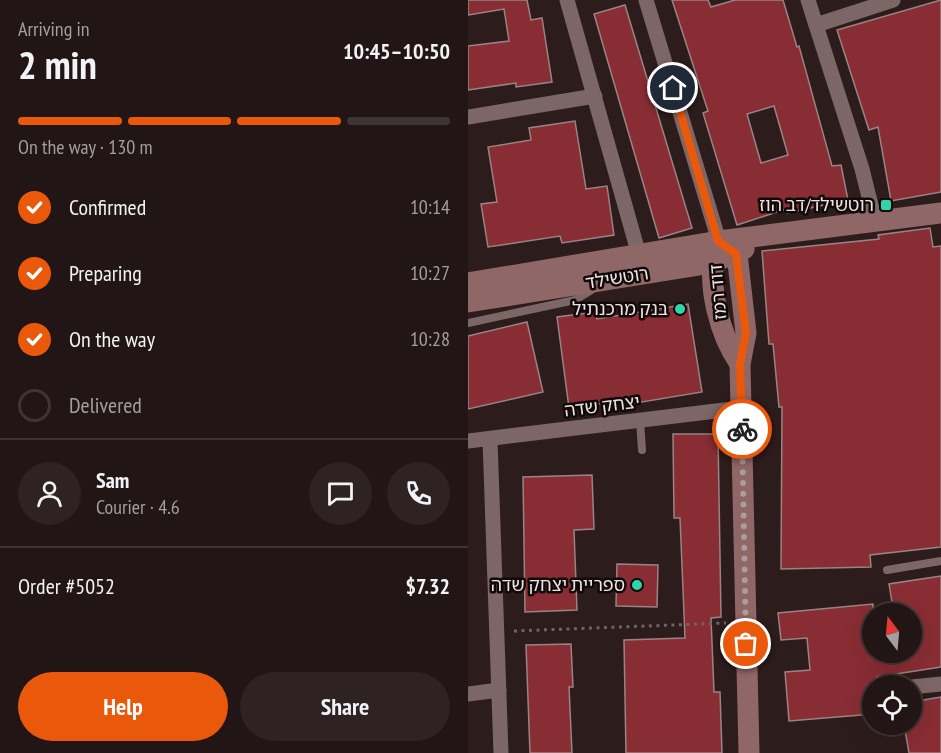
<!DOCTYPE html>
<html lang="en">
<head>
<meta charset="utf-8">
<style>
  body { margin:0; font-family:"PT Sans Narrow","Noto Sans Hebrew",sans-serif; background:#2e2222; color:#f1f3f6; height:100vh; display:flex; flex-direction:column; font-size:22px; white-space:nowrap }
  * { box-sizing:border-box; margin:0 }
  p { font-size:20px; color:#a29fa0 }
  .icon { flex:none; width:33px; height:33px; fill:none; stroke:currentColor; stroke-width:2; stroke-linecap:round; stroke-linejoin:round }
  .map { position:relative; flex:1; overflow:hidden }
  .sheet { display:flex; flex-direction:column; background:#221515; width:468px }
  .sheet>* { flex:none }
  .needle { width:39px; rotate:344deg }
  .buttons { position:absolute; left:394px; top:603px; display:grid; gap:12px }
  .buttons a { display:grid; place-items:center; width:60px; height:60px; border-radius:50%; background:#221515; box-shadow:0 6px 24px #0002,0 0 0 2px #3f3434; font-size:30px }
  .pin { position:absolute; display:grid; place-items:center; width:51px; height:51px; color:#fff; margin:-26px; border:3px solid #fff; border-radius:50%; box-shadow:0 2px 6px #0007 }
  .courier { position:absolute; display:grid; place-items:center; width:60px; height:60px; margin:-30px; border:4px solid #ea580c; border-radius:50%; background:#fff; color:#222; box-shadow:0 2px 8px #0007 }
  .headline em { font-style:normal; font-weight:600 }
  .headline div { display:flex; flex-direction:column-reverse }
  .headline { display:flex; align-items:center; justify-content:space-between; height:102px; padding:0 18px }
  h1 { font-size:39px; font-weight:600; line-height:45px }
  .bar { display:grid; grid-template-columns:repeat(4,1fr); gap:9px 6px; align-content:center; height:72px; padding:0 18px }
  .bar i { height:8px; border-radius:4px; background:#3f3434 }
  .bar .on { background:#ea580c }
  .bar p { grid-column:span 4 }
  .line { display:flex; align-items:center; gap:15px; padding:0 18px; border-top:2px solid #3f3434 }
  .line div { flex:1 }
  .round { display:grid; place-items:center; flex:none; width:63px; height:63px; border-radius:32px; background:#2e2222 }
  ol { padding:0 18px; list-style:none }
  li { display:flex; align-items:center; gap:18px; height:66px }
  li p { margin-inline-start:auto }
  li .icon { padding:6px; border-radius:50%; background:#ea580c; color:#fff; stroke-width:4 }
  li:last-child { color:#a29fa0 }
  li i { width:33px; height:33px; border:3px solid #3f3434; border-radius:50% }
  .cta { display:flex; gap:12px; margin-top:auto; padding:12px 18px }
  .cta a { flex:1; height:69px; border-radius:36px; background:#ea580c; color:#fff; font-size:24px; font-weight:600; line-height:69px; text-align:center }
  .cta a+a { background:#2e2222; color:#f1f3f6 }
  main { display:flex; flex:1; min-height:0 }
  .map>svg:first-child { display:block }
</style>
</head>
<body>
<main>
<section class="sheet">
<div class="headline"><div><h1>2 min</h1><p>Arriving in</p></div><em>10:45–10:50</em></div>
<div class="bar"><i class="on"></i><i class="on"></i><i class="on"></i><i></i><p>On the way · 130 m</p></div>
<ol>
<li><svg class="icon" aria-label="check" viewBox="0 0 24 24"><path d="M5 12l5 5 9-10"/></svg>Confirmed<p>10:14</p></li>
<li><svg class="icon" aria-label="check" viewBox="0 0 24 24"><path d="M5 12l5 5 9-10"/></svg>Preparing<p>10:27</p></li>
<li><svg class="icon" aria-label="check" viewBox="0 0 24 24"><path d="M5 12l5 5 9-10"/></svg>On the way<p>10:28</p></li>
<li><i></i>Delivered</li>
</ol>
<div class="line" style="height:108px"><a class="round"><svg class="icon" aria-label="person" viewBox="0 0 24 24"><circle cx="12" cy="8" r="4"/><path d="M4 21q1-7 8-7t8 7"/></svg></a><div><b>Sam</b><p>Courier · 4.6</p></div><a class="round"><svg class="icon" aria-label="chat" viewBox="0 0 24 24"><path d="M4 5h16v11H9l-5 4z"/></svg></a><a class="round"><svg class="icon" aria-label="phone" viewBox="0 0 24 24"><path d="M5 4h4l2 5-3 2q2 4 5 5l2-3 5 2v4C11 20 4 13 5 4z"/></svg></a></div>
<div class="line" style="height:78px"><div>Order #5052</div><b>$7.32</b></div>
<div class="cta"><a>Help</a><a>Share</a></div>
</section>
<div class="map">
<svg width="473" height="753" viewBox="0 0 473 753">
  <rect width="100%" height="100%" fill="#2d1c1c"/>
  <g fill="#882d33" stroke="#9a8383" stroke-width="1.5" fill-rule="evenodd">
    <path d="M 0,0 L 59,0 L 63,20 L 74,18 L 84,82 L 48,87 L 48,83 L 0,90 L 0,46 L 41,41 L 36,9 L 0,15 Z"/>
    <path d="M 204,0 L 240,0 L 243,7 L 267,0 L 315,0 L 329,47 L 331,46 L 364,166 L 373,165 L 380,200 L 319,213 L 318,209 L 269,225 L 235,113 L 240,111 ZM 306,106 L 320,155 L 293,163 L 279,114 Z"/>
    <path d="M 473,0 L 473,192 L 423,201 L 410,127 L 401,130 L 369,30 Z"/>
    <path d="M 157,5 L 224,228 L 191,238 L 126,14 Z"/>
    <path d="M 107,121 L 118,189 L 139,186 L 146,235 L 94,243 L 92,236 L 20,247 L 13,204 L 29,202 L 20,147 L 63,140 L 61,128 Z"/>
    <path d="M 462,228 L 465,247 L 473,246 L 473,547 L 402,555 L 403,567 L 313,569 L 314,407 L 311,407 L 305,344 L 301,344 L 294,251 L 411,239 L 410,235 Z"/>
    <path d="M 220,304 L 234,392 L 162,404 L 161,400 L 101,408 L 89,317 L 128,312 L 129,319 Z"/>
    <path d="M 59,322 L 75,392 L 0,409 L 0,336 Z"/>
    <path d="M 205,434 L 250,434 L 253,617 L 243,618 L 246,692 L 252,692 L 254,753 L 158,753 L 156,640 L 217,638 L 212,518 L 206,518 Z"/>
    <path d="M 124,475 L 126,529 L 106,530 L 109,610 L 57,612 L 55,477 Z"/>
    <path d="M 149,564 L 190,565 L 189,607 L 148,606 Z"/>
    <path d="M 473,576 L 473,667 L 409,677 L 409,686 L 405,686 L 405,714 L 321,721 L 317,672 L 342,670 L 339,638 L 313,640 L 310,613 L 405,604 L 405,652 L 444,652 L 444,614 L 426,614 L 421,584 Z"/>
    <path d="M 103,644 L 105,687 L 101,687 L 104,753 L 62,753 L 58,645 Z"/>
    <path d="M 473,697 L 473,753 L 441,753 L 436,724 L 444,724 L 444,702 Z"/>
  </g>
  <g fill="none" stroke-linecap="round" stroke-linejoin="round">
    <path stroke="#726363" stroke-width="3" stroke-dasharray="3 4.5" stroke-linecap="butt" d="M 46,631 L 258,623"/>
    <g stroke="#7c6766" stroke-width="8">
      <path d="M 0,323 L 107,300 L 125,289"/>
      <path d="M 172,420 L 174,450"/>
      <path d="M 419,570 L 473,561"/>
    </g>
    <g stroke="#7c6766" stroke-width="15">
      <path d="M 99,0 L 171,255"/>
      <path d="M 178,0 L 251,241"/>
      <path d="M 340,0 L 394,169 L 407,221"/>
      <path d="M 348,25 L 425,0"/>
      <path d="M 0,117 L 127,96"/>
      <path d="M 22,440 L 33,753"/>
      <path d="M 0,441 L 273,408"/>
      <path d="M 444,687 L 473,684"/>
      <path d="M 0,694 L 31,690"/>
    </g>
    <g stroke="#8f6766" stroke-width="21">
      <path d="M 251,241 L 269,254 L 278,333 L 272,364 L 281,753"/>
      <path d="M 248,250 C 238,284 252,336 272,364"/>
      <path d="M 0,283 L 251,241 L 473,213"/>
      <path d="M 0,302 L 244,263 L 276,249"/>
    </g>
  </g>
  <g fill="none" stroke-linecap="round" stroke-linejoin="round">
    <path stroke="#ab9d9d" stroke-width="6" stroke-dasharray="0 10.8" d="M 274,429 L 278,644"/>
    <path stroke="#ea580c" stroke-width="8" d="M 205,88 L 250,241 L 268,254 L 278,333 L 272,364 L 274,429"/>
  </g>
  <g fill="#30d4a9" stroke="#100909" stroke-width="2">
    <rect x="412" y="199" width="12" height="12" rx="3"/>
    <circle cx="212" cy="309" r="6"/>
    <circle cx="169" cy="585" r="6"/>
  </g>
  <g text-anchor="middle" stroke-width="5" stroke-linejoin="round" paint-order="stroke">
    <g font-size="18" fill="#efe2e2" stroke="#100909" text-anchor="end">
      <text x="406" y="211">רוטשילד/דב הוז</text>
      <text x="200" y="315">בנק מרכנתיל</text>
      <text x="157" y="591">ספריית יצחק שדה</text>
    </g>
    <g font-size="18" fill="#efe2e2" stroke="#100909">
      <text transform="translate(149 278) rotate(-9)" y="6">רוטשילד</text>
      <text transform="translate(250 292) rotate(-95)" y="6">דוד רמז</text>
      <text transform="translate(134 406) rotate(-7)" y="6">יצחק שדה</text>
    </g>
  </g>
</svg>
<div class="buttons">
<a><svg class="needle" viewBox="-14 -14 28 28"><path d="M0-13l5 13h-10z" fill="#e53935"/><path d="M0 13l5-13h-10z" fill="#a29fa0"/></svg></a>
<a><svg class="icon" aria-label="locate" viewBox="0 0 24 24"><circle cx="12" cy="12" r="6"/><path d="M12 2v4M12 18v4M2 12h4M18 12h4"/></svg></a>
</div>
<div class="pin" style="left:278px;top:644px;background:#ea580c"><svg class="icon" aria-label="bag" viewBox="0 0 24 24"><path d="M5 8h14l-1 12H6zM9 8a3 3 0 0 1 6 0"/></svg></div>
<div class="pin" style="left:205px;top:88px;background:#1f2937"><svg class="icon" aria-label="home" viewBox="0 0 24 24"><path d="M3 11l9-7 9 7M6 9v11h12V9"/></svg></div>
<div class="courier" style="left:274px;top:429px"><svg class="icon" aria-label="bike" viewBox="0 0 24 24"><circle cx="6" cy="16" r="4"/><circle cx="18" cy="16" r="4"/><path d="M6 16l4-8h5l3 8M10 8l3 8H6M13 5h3"/></svg></div>
</div>
</main>
</body>
</html>
